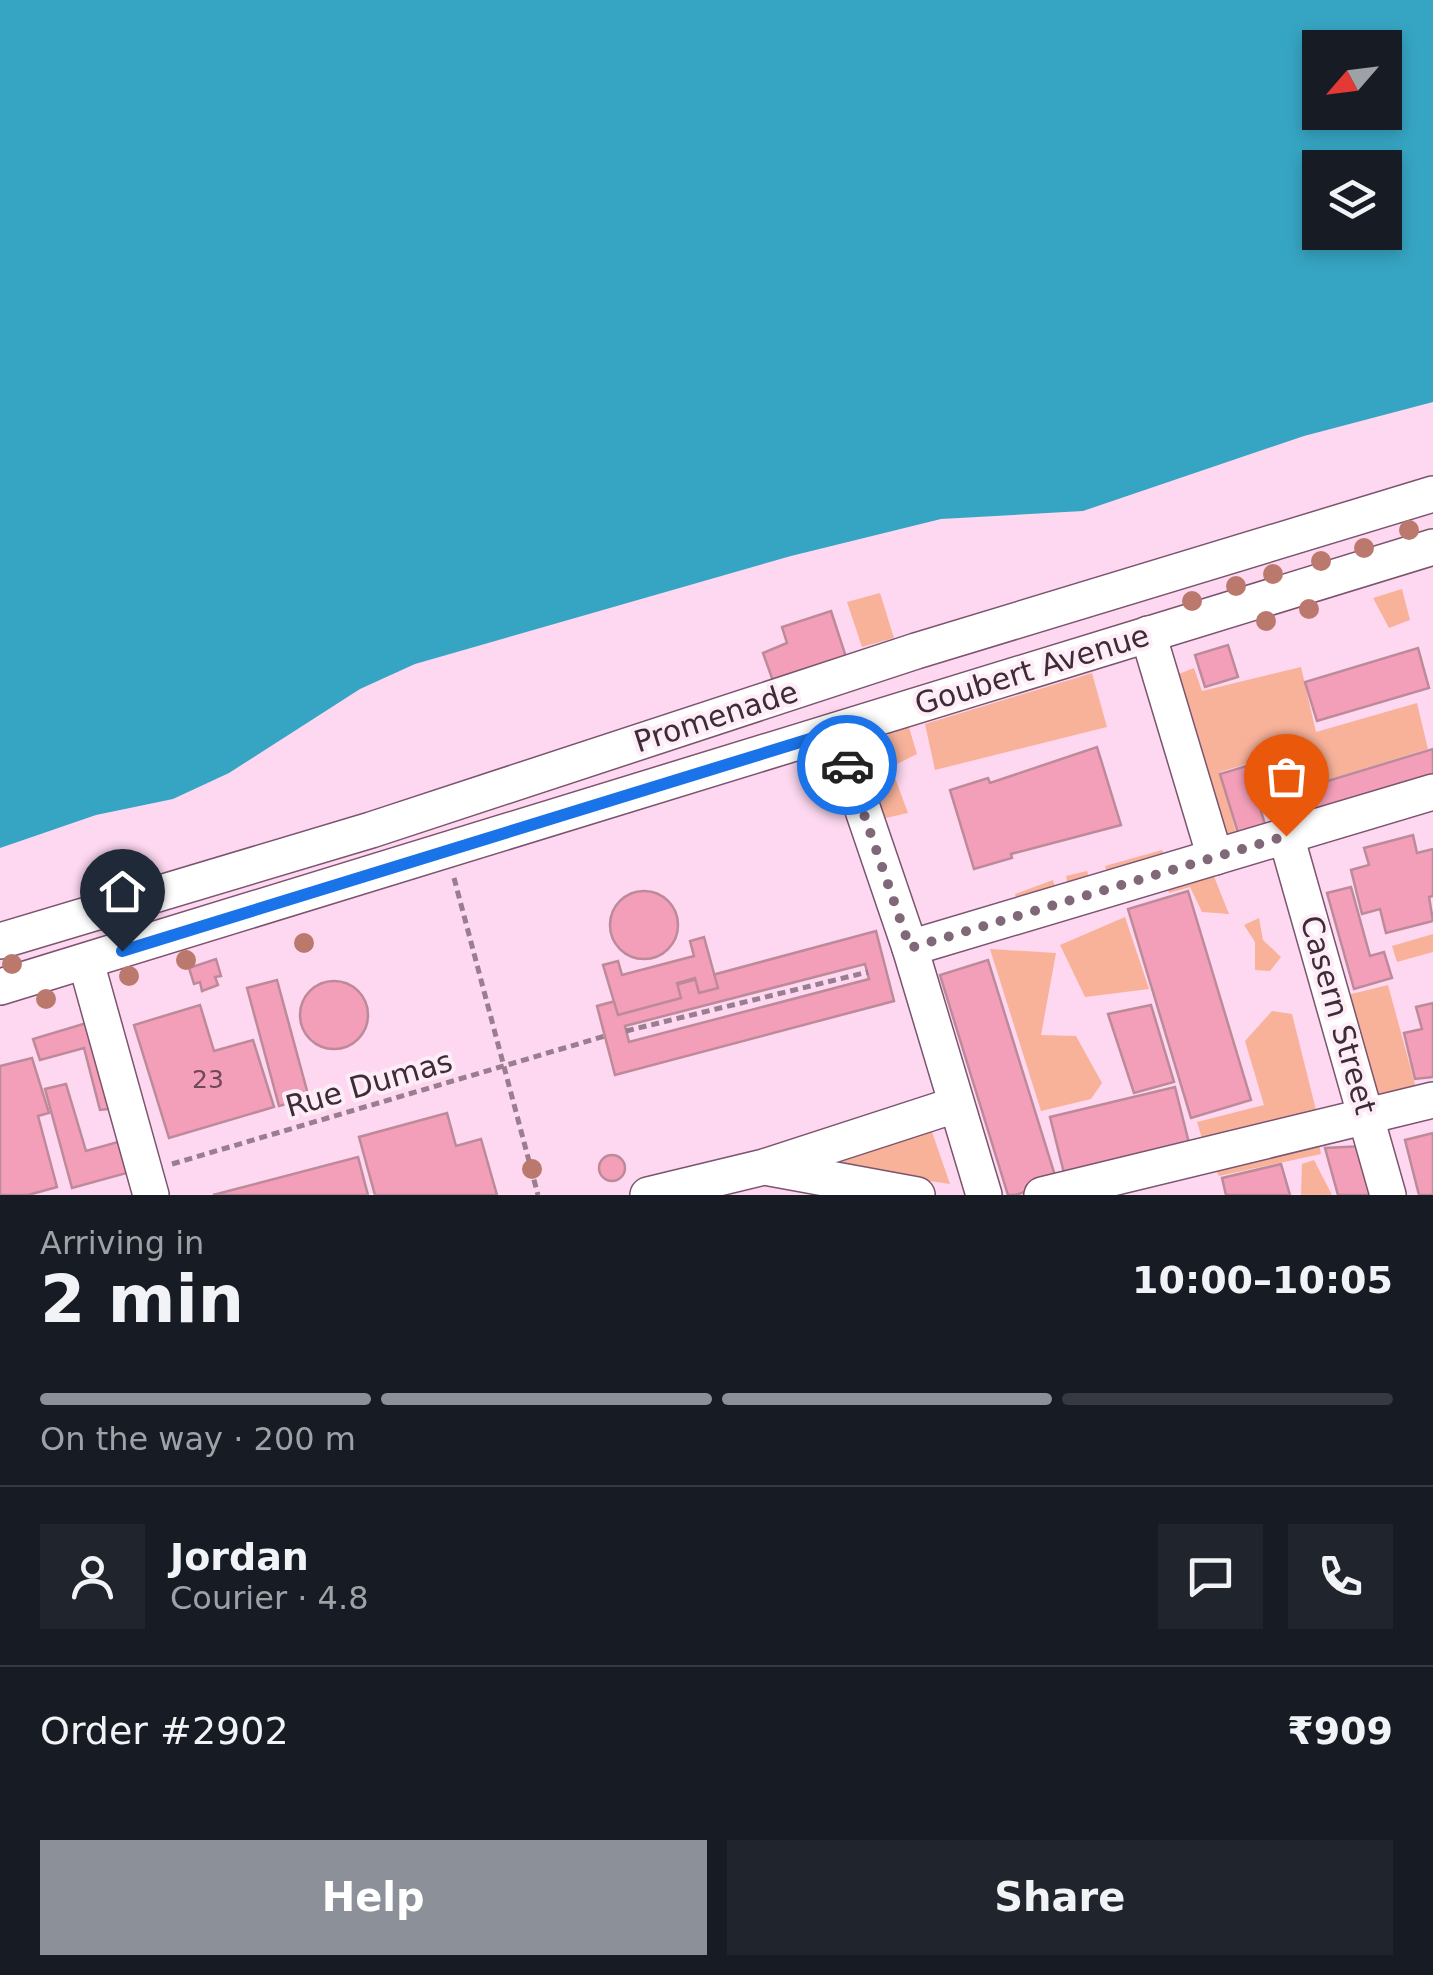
<!DOCTYPE html>
<html lang="en">
<head>
<meta charset="utf-8">
<style>
  body { margin:0; font-family:"DejaVu Sans",sans-serif; background:#20242c; color:#f1f3f6; height:100vh; display:flex; flex-direction:column; font-size:38px; white-space:nowrap }
  * { box-sizing:border-box; margin:0 }
  p { font-size:32px; color:#9ea1a6 }
  .icon { flex:none; width:55px; height:55px; fill:none; stroke:currentColor; stroke-width:2; stroke-linecap:round; stroke-linejoin:round }
  .map { position:relative; height:1195px; overflow:hidden }
  .panel { display:flex; flex-direction:column; background:#171b24; flex:1 }
  .panel>* { flex:none }
  .needle { width:65px; rotate:242deg }
  .fabs { position:absolute; left:1302px; top:30px; display:grid; gap:20px }
  .fabs a { display:grid; place-items:center; width:100px; height:100px; border-radius:0px; background:#171b24; box-shadow:0 5px 15px #0003; font-size:50px }
  .pin { position:absolute; display:grid; place-items:center; width:85px; height:85px; color:#fff; margin:-102px -42px; border-radius:50% 50% 50% 0; rotate:-45deg; box-shadow:0 0 10px #0007 }
  .pin .icon { rotate:45deg }
  .courier { position:absolute; display:grid; place-items:center; width:100px; height:100px; margin:-50px; border:8px solid #1a73e8; border-radius:50%; background:#fff; color:#222; box-shadow:0 2px 12px #0007 }
  .overview em { font-style:normal; font-weight:700 }
  .overview div { display:flex; flex-direction:column-reverse }
  .overview { display:flex; align-items:center; justify-content:space-between; height:170px; padding:0 40px }
  h1 { font-size:65px; font-weight:700; line-height:75px }
  .bar { display:grid; grid-template-columns:repeat(4,1fr); gap:15px 10px; align-content:center; height:120px; padding:0 40px }
  .bar i { height:12px; border-radius:8px; background:#363941 }
  .bar .active { background:#8c9099 }
  .bar p { grid-column:span 4 }
  .line { display:flex; align-items:center; gap:25px; padding:0 40px; border-top:2px solid #363941 }
  .line div { flex:1 }
  .round { display:grid; place-items:center; flex:none; width:105px; height:105px; border-radius:0px; background:#20242c }
  .primary-button { display:flex; gap:20px; margin-top:auto; padding:20px 40px }
  .primary-button a { flex:1; height:115px; border-radius:0px; background:#8c9099; color:#fff; font-size:40px; font-weight:700; line-height:115px; text-align:center }
  .primary-button a+a { background:#20242c; color:#f1f3f6 }
  .map>svg:first-child { display:block }
</style>
</head>
<body>
<div class="map">
<svg width="1433" height="1195" viewBox="0 0 1433 1195">
  <rect width="100%" height="100%" fill="#fdd8f0"/>
  <g fill="#f8b29a">
    <path d="M 1402,589 L 1410,620 L 1389,628 L 1373,598 Z"/>
    <path d="M 880,593 L 894,638 L 862,647 L 847,602 Z"/>
    <path d="M 1301,667 L 1316,732 L 1417,703 L 1428,749 L 1317,783 L 1308,759 L 1290,762 L 1286,752 L 1220,772 L 1240,848 L 1216,855 L 1166,679 L 1194,668 L 1202,691 Z"/>
    <path d="M 1092,673 L 1107,727 L 935,770 L 925,724 Z"/>
    <path d="M 907,721 L 917,754 L 891,767 L 908,813 L 877,820 L 853,760 Z"/>
    <path d="M 1162,850 L 1170,869 L 1019,910 L 1015,894 L 1053,880 L 1057,894 L 1069,891 L 1066,876 L 1087,871 L 1092,886 L 1110,880 L 1105,866 Z"/>
    <path d="M 1209,864 L 1229,914 L 1202,912 L 1190,887 L 1169,893 L 1165,876 Z"/>
    <path d="M 1125,917 L 1149,989 L 1085,997 L 1060,945 Z"/>
    <path d="M 1259,918 L 1263,940 L 1281,957 L 1270,971 L 1255,970 L 1255,942 L 1244,925 Z"/>
    <path d="M 1433,934 L 1433,952 L 1397,962 L 1392,946 Z"/>
    <path d="M 990,949 L 1056,953 L 1041,1035 L 1076,1036 L 1102,1083 L 1091,1099 L 1041,1111 Z"/>
    <path d="M 1388,985 L 1419,1099 L 1375,1105 L 1339,997 Z"/>
    <path d="M 1272,1011 L 1292,1014 L 1319,1122 L 1205,1148 L 1197,1122 L 1264,1105 L 1245,1041 Z"/>
    <path d="M 931,1129 L 950,1184 L 808,1163 Z"/>
    <path d="M 1317,1131 L 1321,1154 L 1219,1176 L 1209,1157 Z"/>
    <path d="M 1314,1160 L 1332,1195 L 1301,1195 L 1302,1164 Z"/>
  </g>
  <path fill="#36a5c3" fill-rule="evenodd" d="M 0,0 L 1433,0 L 1433,402 L 1304,436 L 1083,511 L 941,519 L 791,556 L 415,664 L 360,689 L 229,773 L 173,799 L 96,815 L 0,848 ZM 1320,48 L 1385,48 L 1385,112 L 1320,112 ZM 1320,168 L 1385,168 L 1385,232 L 1320,232 Z"/>
  <g fill="#f49fb9" stroke="#bc8a99" stroke-width="2.5" fill-rule="evenodd">
    <path d="M 831,611 L 846,657 L 773,681 L 763,653 L 787,643 L 782,627 Z"/>
    <path d="M 1228,645 L 1238,677 L 1205,687 L 1195,655 Z"/>
    <path d="M 1418,648 L 1429,688 L 1317,721 L 1305,682 Z"/>
    <path d="M 1097,747 L 1121,825 L 1011,854 L 1012,858 L 974,869 L 950,790 L 988,778 L 990,783 Z"/>
    <path d="M 1433,749 L 1433,783 L 1310,819 L 1301,789 Z"/>
    <path d="M 1286,754 L 1305,816 L 1277,825 L 1272,807 L 1261,811 L 1266,828 L 1239,836 L 1220,774 Z"/>
    <path d="M 1413,835 L 1417,853 L 1433,849 L 1433,896 L 1429,897 L 1433,921 L 1386,933 L 1380,909 L 1362,914 L 1351,870 L 1369,865 L 1364,848 Z"/>
    <path d="M 1351,887 L 1370,956 L 1384,952 L 1392,978 L 1354,989 L 1327,893 Z"/>
    <path d="M 1188,891 L 1251,1100 L 1191,1118 L 1128,909 Z"/>
    <circle cx="644" cy="925" r="34"/>
    <path d="M 876,931 L 894,1001 L 615,1075 L 597,1006 ZM 865,964 L 869,979 L 629,1042 L 625,1026 Z"/>
    <path d="M 704,937 L 718,988 L 699,993 L 695,978 L 677,983 L 681,998 L 618,1015 L 603,965 L 618,961 L 622,975 L 694,956 L 690,941 Z"/>
    <path d="M 216,959 L 221,976 L 215,977 L 218,985 L 202,991 L 200,982 L 194,984 L 189,968 Z"/>
    <path d="M 988,960 L 1057,1182 L 1015,1195 L 1008,1195 L 940,975 Z"/>
    <path d="M 277,980 L 309,1098 L 279,1106 L 247,988 Z"/>
    <circle cx="334" cy="1015" r="34"/>
    <path d="M 1433,1003 L 1433,1077 L 1415,1079 L 1404,1033 L 1422,1029 L 1416,1007 Z"/>
    <path d="M 200,1005 L 214,1051 L 253,1040 L 274,1107 L 169,1138 L 134,1025 Z"/>
    <path d="M 1151,1005 L 1174,1082 L 1134,1093 L 1108,1014 Z"/>
    <path d="M 93,1021 L 117,1108 L 100,1110 L 84,1048 L 40,1060 L 33,1039 Z"/>
    <path d="M 32,1058 L 49,1113 L 38,1116 L 57,1187 L 28,1195 L 0,1195 L 0,1066 Z"/>
    <path d="M 66,1084 L 86,1151 L 125,1140 L 134,1171 L 72,1188 L 45,1089 Z"/>
    <path d="M 1175,1087 L 1190,1147 L 1065,1177 L 1050,1117 Z"/>
    <path d="M 447,1113 L 456,1146 L 481,1139 L 497,1195 L 375,1195 L 359,1137 Z"/>
    <path d="M 1433,1133 L 1433,1195 L 1419,1195 L 1405,1140 Z"/>
    <path d="M 1364,1146 L 1375,1195 L 1338,1195 L 1325,1148 Z"/>
    <circle cx="612" cy="1168" r="13"/>
    <path d="M 358,1157 L 368,1195 L 213,1195 Z"/>
    <path d="M 1281,1164 L 1290,1195 L 1226,1195 L 1222,1178 Z"/>
  </g>
  <g fill="none" stroke-linecap="round" stroke-linejoin="round">
    <g stroke="#7b546e" stroke-width="38">
      <g id="minor">
        <path d="M 1148,634 L 1215,857"/>
        <path d="M 836,731 L 910,948 L 984,1195"/>
        <path d="M 1286,836 L 1388,1195"/>
        <path d="M 0,941 L 371,830 L 916,651 L 1433,494"/>
        <path d="M 910,948 L 1433,792"/>
        <path d="M 86,962 L 151,1195"/>
        <path d="M 0,987 L 1433,547"/>
        <path d="M 770,1168 L 917,1195"/>
        <path d="M 648,1195 L 764,1167 L 955,1105"/>
        <path d="M 1042,1195 L 1433,1100"/>
      </g>
    </g>
    <g stroke="#987e8f" stroke-width="5" stroke-dasharray="8 5" stroke-linecap="butt">
      <path d="M 454,878 L 538,1195"/>
      <path d="M 626,1031 L 868,972"/>
      <path d="M 172,1164 L 605,1036"/>
    </g>
    <use href="#minor" stroke="#fff" stroke-width="35"/>
  </g>
  <g fill="#bb796e">
    <circle cx="1409" cy="530" r="10"/>
    <circle cx="1364" cy="548" r="10"/>
    <circle cx="1321" cy="561" r="10"/>
    <circle cx="1273" cy="574" r="10"/>
    <circle cx="1236" cy="586" r="10"/>
    <circle cx="1192" cy="601" r="10"/>
    <circle cx="1309" cy="609" r="10"/>
    <circle cx="1266" cy="621" r="10"/>
    <circle cx="304" cy="943" r="10"/>
    <circle cx="186" cy="960" r="10"/>
    <circle cx="12" cy="964" r="10"/>
    <circle cx="129" cy="976" r="10"/>
    <circle cx="46" cy="999" r="10"/>
    <circle cx="532" cy="1169" r="10"/>
  </g>
  <g fill="none" stroke-linecap="round" stroke-linejoin="round">
    <path stroke="#806878" stroke-width="10" stroke-dasharray="0 18" d="M 847,765 L 910,948 L 1286,836"/>
    <path stroke="#1a73e8" stroke-width="12" d="M 122,951 L 836,731 L 847,765"/>
  </g>
  <g text-anchor="middle" stroke-width="8" stroke-linejoin="round" paint-order="stroke">
    <g font-size="25" fill="#6b4958">
      <text x="208" y="1088">23</text>
    </g>
    <g font-size="30" fill="#3d2c37" stroke="#feecf7">
      <text transform="translate(1032 670) rotate(-17)" y="10">Goubert Avenue</text>
      <text transform="translate(716 717) rotate(-18)" y="10">Promenade</text>
      <text transform="translate(1338 1015) rotate(74)" y="10">Casern Street</text>
      <text transform="translate(369 1084) rotate(-16)" y="10">Rue Dumas</text>
    </g>
  </g>
</svg>
<div class="fabs">
<a><svg class="needle" viewBox="-14 -14 28 28"><path d="M0-13l5 13h-10z" fill="#e53935"/><path d="M0 13l5-13h-10z" fill="#9ea1a6"/></svg></a>
<a><svg class="icon" aria-label="layers" viewBox="0 0 24 24"><path d="M12 4l9 5-9 5-9-5zM3 14l9 5 9-5"/></svg></a>
</div>
<div class="pin" style="left:1286px;top:836px;background:#ea580c"><svg class="icon" aria-label="bag" viewBox="0 0 24 24"><path d="M5 8h14l-1 12H6zM9 8a3 3 0 0 1 6 0"/></svg></div>
<div class="pin" style="left:122px;top:951px;background:#1f2937"><svg class="icon" aria-label="home" viewBox="0 0 24 24"><path d="M3 11l9-7 9 7M6 9v11h12V9"/></svg></div>
<div class="courier" style="left:847px;top:765px"><svg class="icon" aria-label="car" viewBox="0 0 24 24"><path d="M5 17H2v-5l4-1 3-4h7l3 4 3 1v5h-3M9 17h6M6 11h13"/><circle cx="7" cy="17" r="2"/><circle cx="17" cy="17" r="2"/></svg></div>
</div>
<section class="panel">
<div class="overview"><div><h1>2 min</h1><p>Arriving in</p></div><em>10:00–10:05</em></div>
<div class="bar"><i class="active"></i><i class="active"></i><i class="active"></i><i></i><p>On the way · 200 m</p></div>
<div class="line" style="height:180px"><a class="round"><svg class="icon" aria-label="person" viewBox="0 0 24 24"><circle cx="12" cy="8" r="4"/><path d="M4 21q1-7 8-7t8 7"/></svg></a><div><b>Jordan</b><p>Courier · 4.8</p></div><a class="round"><svg class="icon" aria-label="chat" viewBox="0 0 24 24"><path d="M4 5h16v11H9l-5 4z"/></svg></a><a class="round"><svg class="icon" aria-label="phone" viewBox="0 0 24 24"><path d="M5 4h4l2 5-3 2q2 4 5 5l2-3 5 2v4C11 20 4 13 5 4z"/></svg></a></div>
<div class="line" style="height:130px"><div>Order #2902</div><b>₹909</b></div>
<div class="primary-button"><a>Help</a><a>Share</a></div>
</section>
</body>
</html>
